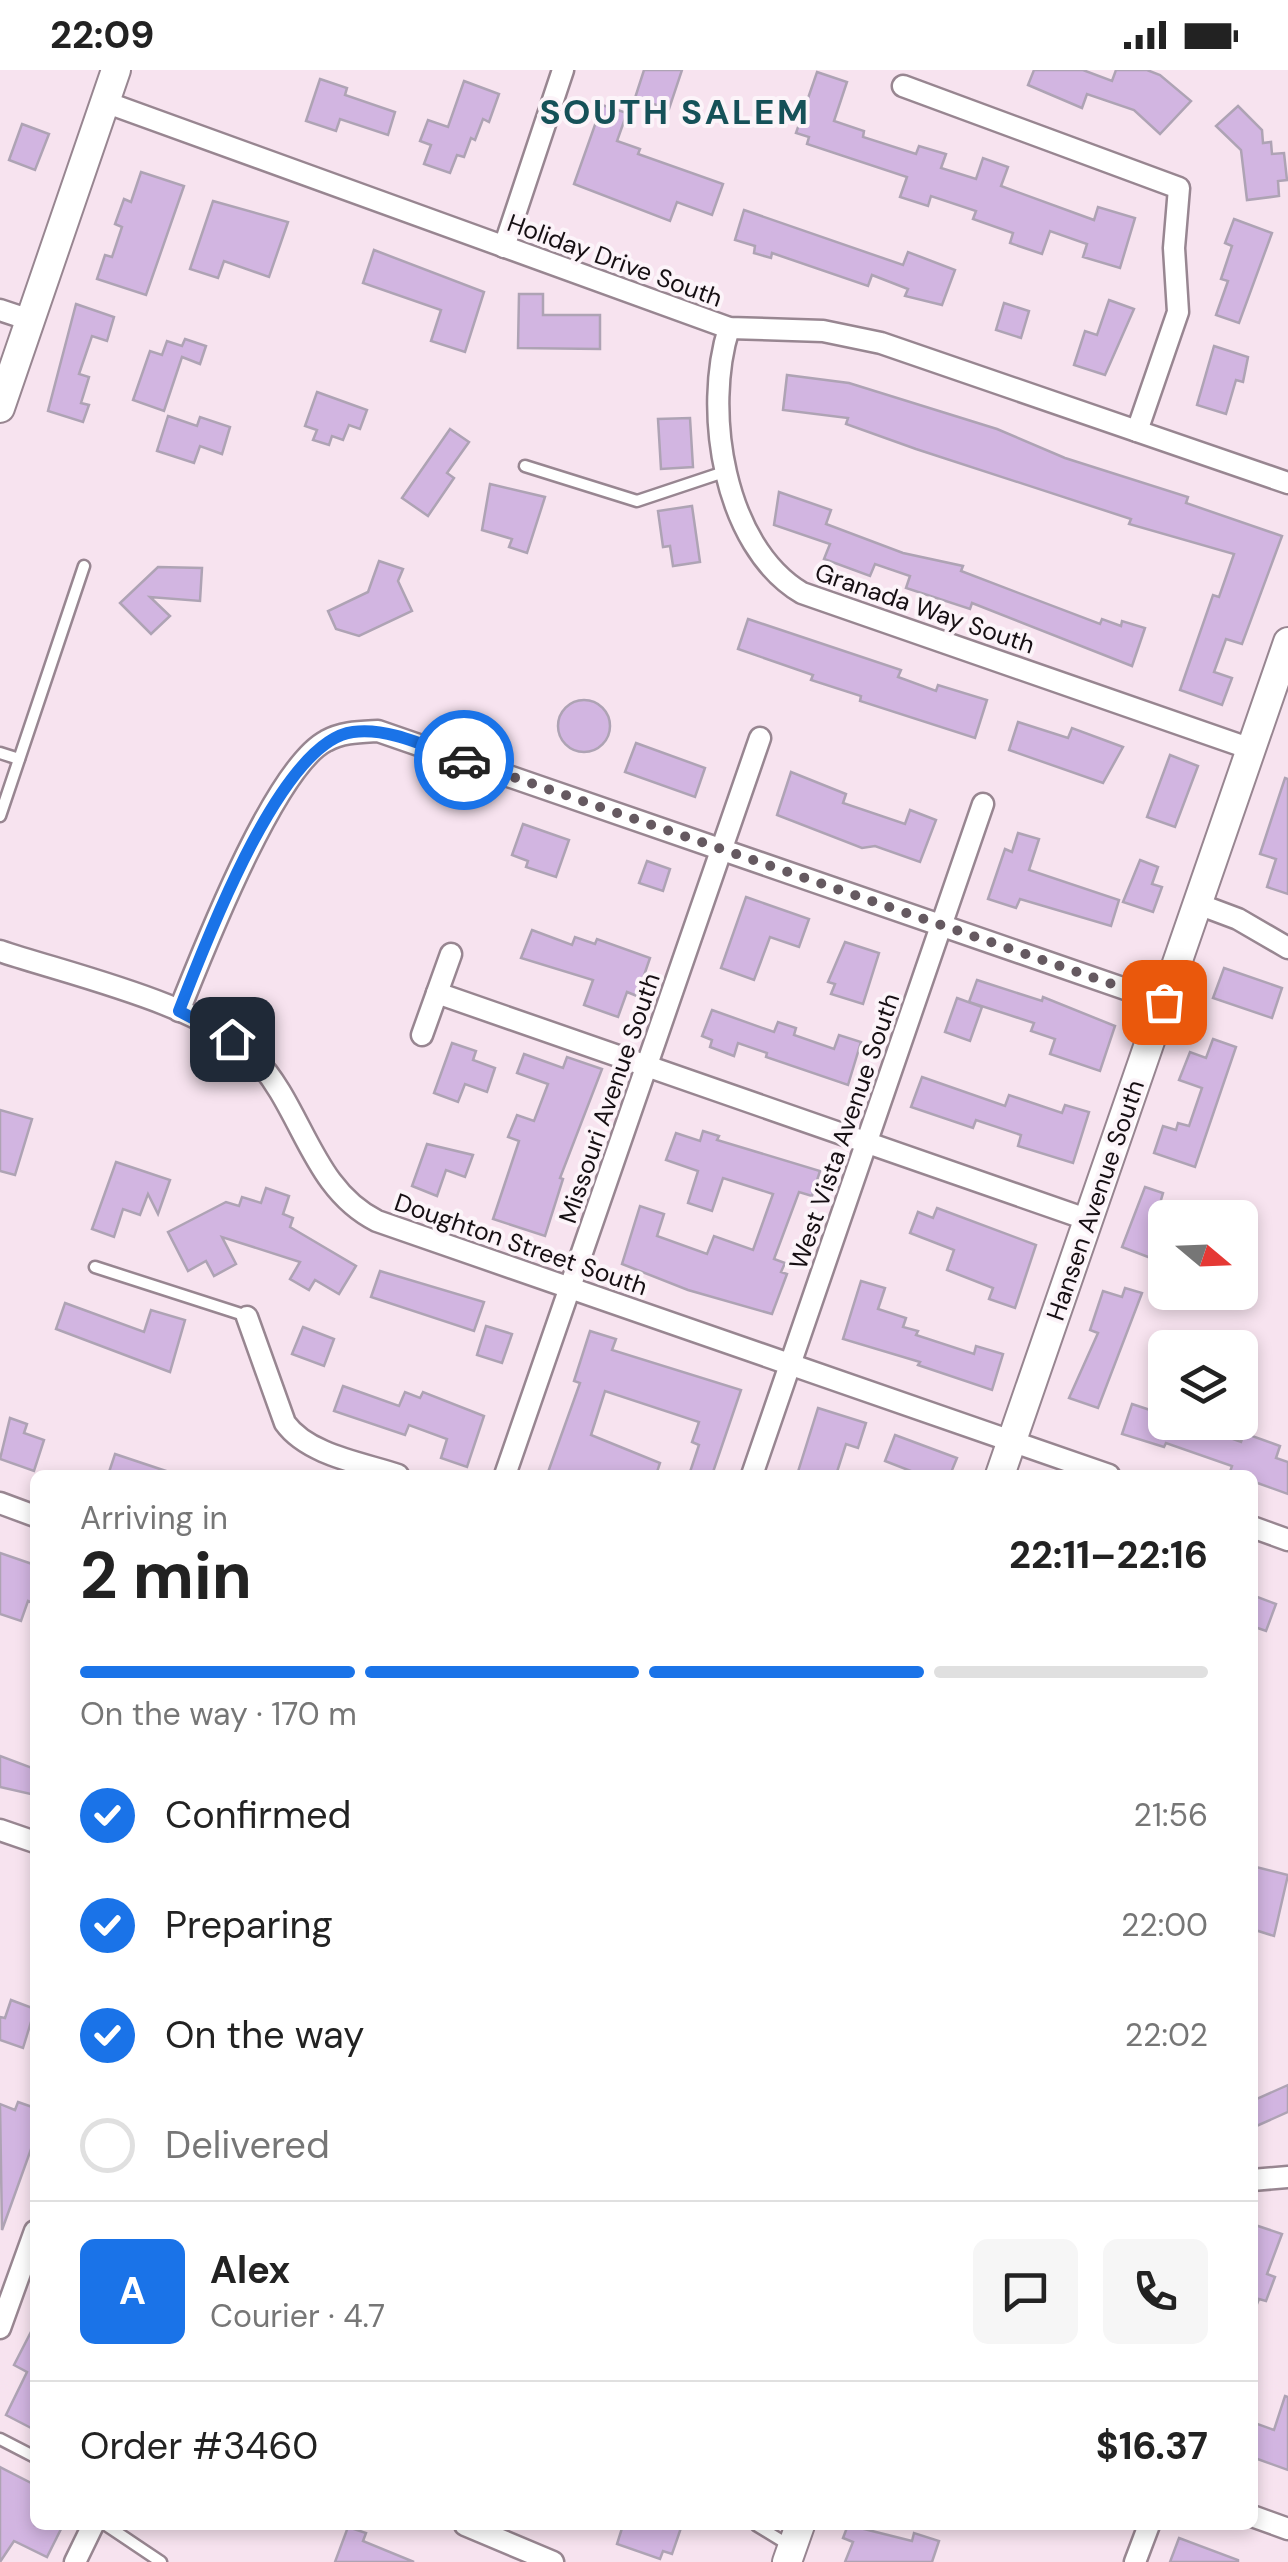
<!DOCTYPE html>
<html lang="en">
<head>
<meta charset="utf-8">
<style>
  body { margin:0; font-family:"DM Sans",sans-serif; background:#f6f6f6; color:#222; height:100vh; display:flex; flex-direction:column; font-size:38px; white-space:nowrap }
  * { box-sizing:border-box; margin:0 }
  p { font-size:32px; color:#767676 }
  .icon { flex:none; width:55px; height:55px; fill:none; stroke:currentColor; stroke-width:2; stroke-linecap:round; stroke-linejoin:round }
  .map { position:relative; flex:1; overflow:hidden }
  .details { position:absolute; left:30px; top:1400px; width:1228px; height:1060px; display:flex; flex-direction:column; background:#fff; border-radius:15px; box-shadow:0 5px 15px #0003 }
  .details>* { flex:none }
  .needle { width:65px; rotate:109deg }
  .buttons { position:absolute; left:1148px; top:1130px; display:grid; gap:20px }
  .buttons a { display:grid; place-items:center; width:110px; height:110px; border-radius:15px; background:#fff; box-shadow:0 5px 15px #0003; font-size:50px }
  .pin { position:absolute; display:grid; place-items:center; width:85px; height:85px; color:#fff; margin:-42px; border-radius:20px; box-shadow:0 5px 15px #0006 }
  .courier { position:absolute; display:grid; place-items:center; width:100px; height:100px; margin:-50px; border:8px solid #1a73e8; border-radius:50%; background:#fff; color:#222; box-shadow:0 2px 12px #0007 }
  .head em { font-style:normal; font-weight:700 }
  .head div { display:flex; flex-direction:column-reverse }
  .head { display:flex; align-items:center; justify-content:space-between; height:170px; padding:0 50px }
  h1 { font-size:65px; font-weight:700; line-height:75px }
  .bar { display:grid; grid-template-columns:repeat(4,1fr); gap:15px 10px; align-content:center; height:120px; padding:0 50px }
  .bar i { height:12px; border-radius:8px; background:#e0e0e0 }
  .bar .selected { background:#1a73e8 }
  .bar p { grid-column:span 4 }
  .line { display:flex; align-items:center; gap:25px; padding:0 50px; border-top:2px solid #e0e0e0 }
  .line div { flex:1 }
  .round { display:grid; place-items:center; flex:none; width:105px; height:105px; border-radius:15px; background:#f6f6f6 }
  ol { padding:0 50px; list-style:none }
  li { display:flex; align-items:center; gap:30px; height:110px }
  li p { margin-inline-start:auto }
  li .icon { padding:10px; border-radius:50%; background:#1a73e8; color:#fff; stroke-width:4 }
  li:last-child { color:#767676 }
  li i { width:55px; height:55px; border:5px solid #e0e0e0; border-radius:50% }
  .status { display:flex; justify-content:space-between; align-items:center; height:70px; padding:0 50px; background:#fff; direction:ltr }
  .status svg { height:28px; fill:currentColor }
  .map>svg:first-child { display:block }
</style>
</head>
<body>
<div class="status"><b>22:09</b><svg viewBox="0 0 49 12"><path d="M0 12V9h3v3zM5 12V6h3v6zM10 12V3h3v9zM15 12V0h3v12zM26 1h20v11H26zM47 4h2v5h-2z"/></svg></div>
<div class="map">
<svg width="1288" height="2492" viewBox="0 0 1288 2492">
  <rect width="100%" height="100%" fill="#f7e3ef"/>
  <g fill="#d2b5e1" stroke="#aea3b4" stroke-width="2.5">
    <path d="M 644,0 L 682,0 L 669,39 L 635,28 Z"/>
    <path d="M 1034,0 L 1083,0 L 1112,11 L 1116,0 L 1147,0 L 1160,5 L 1191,31 L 1160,64 L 1134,40 L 1087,24 L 1082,38 L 1028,15 Z"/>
    <path d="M 817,2 L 847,12 L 834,51 L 864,61 L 863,67 L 916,84 L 919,76 L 946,84 L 941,98 L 976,109 L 983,88 L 1008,97 L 1001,116 L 1094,150 L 1098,137 L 1135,148 L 1120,198 L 1083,187 L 1087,174 L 1050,161 L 1042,184 L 1010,173 L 1013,163 L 973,149 L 976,141 L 931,126 L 928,136 L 900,127 L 907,107 L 807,74 L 809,67 L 796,63 Z"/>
    <path d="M 320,9 L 347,18 L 345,25 L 395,42 L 388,65 L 340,49 L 336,61 L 306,51 Z"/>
    <path d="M 464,11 L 499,24 L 489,52 L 483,49 L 475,70 L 471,68 L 464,87 L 457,85 L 450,103 L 424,94 L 431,75 L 420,71 L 428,50 L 448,57 Z"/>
    <path d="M 602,35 L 627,43 L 617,71 L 640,79 L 638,84 L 723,114 L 712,145 L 677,132 L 670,151 L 574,114 Z"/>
    <path d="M 1238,36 L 1262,60 L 1263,73 L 1271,72 L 1272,84 L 1284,83 L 1287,110 L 1278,111 L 1279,126 L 1247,130 L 1241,80 L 1216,56 Z"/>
    <path d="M 22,54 L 49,64 L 35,100 L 9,90 Z"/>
    <path d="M 141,102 L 184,116 L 146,225 L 97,209 L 105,185 L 112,187 L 122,157 L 115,154 L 124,129 L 131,132 Z"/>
    <path d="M 213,131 L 288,152 L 269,207 L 224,191 L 218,208 L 190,199 Z"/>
    <path d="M 744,140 L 903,195 L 908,182 L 955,200 L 942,235 L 905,226 L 908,219 L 872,205 L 868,216 L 772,183 L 771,188 L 754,183 L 755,176 L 735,170 Z"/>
    <path d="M 1234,149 L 1272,163 L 1239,253 L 1216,245 L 1228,211 L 1221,209 L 1232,176 L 1225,173 Z"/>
    <path d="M 374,180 L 484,222 L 465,282 L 431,271 L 441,240 L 363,213 Z"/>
    <path d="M 519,224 L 543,224 L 543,245 L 600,245 L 600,279 L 518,278 Z"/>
    <path d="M 1109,230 L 1134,239 L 1105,305 L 1074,295 L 1085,261 L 1097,265 Z"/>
    <path d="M 1004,233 L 1029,241 L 1021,268 L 996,260 Z"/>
    <path d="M 76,234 L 114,247 L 107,271 L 92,266 L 79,304 L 89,307 L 81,333 L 89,335 L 83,352 L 48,341 Z"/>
    <path d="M 185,269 L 206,276 L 200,294 L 182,287 L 164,341 L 133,330 L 150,281 L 162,285 L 167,271 L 182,276 Z"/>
    <path d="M 1214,276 L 1248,287 L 1243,312 L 1236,310 L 1226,344 L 1197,335 Z"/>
    <path d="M 787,305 L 849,313 L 997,359 L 1065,388 L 1188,427 L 1186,433 L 1282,466 L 1242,574 L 1226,569 L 1214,602 L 1232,608 L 1222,635 L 1180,620 L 1213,525 L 1219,527 L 1234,484 L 1129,454 L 1131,449 L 916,379 L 846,354 L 848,348 L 783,340 Z"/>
    <path d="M 317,322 L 367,340 L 360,359 L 349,355 L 343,370 L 332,366 L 329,375 L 313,370 L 317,360 L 305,356 Z"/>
    <path d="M 168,346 L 197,356 L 200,347 L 230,357 L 222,384 L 200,376 L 194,393 L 157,381 Z"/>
    <path d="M 690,348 L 693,397 L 661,399 L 658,349 Z"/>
    <path d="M 450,359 L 469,372 L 447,403 L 454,408 L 428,446 L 402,428 Z"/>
    <path d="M 490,414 L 545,427 L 527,483 L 509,477 L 512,469 L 482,460 Z"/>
    <path d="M 779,422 L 831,440 L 826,454 L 903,483 L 963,496 L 961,501 L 1100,554 L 1102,549 L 1121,556 L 1122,551 L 1145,558 L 1132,596 L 972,533 L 970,539 L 906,518 L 910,506 L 875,494 L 870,506 L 824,489 L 830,474 L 774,455 Z"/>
    <path d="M 692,436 L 700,492 L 673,496 L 670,476 L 663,477 L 658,441 Z"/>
    <path d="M 379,491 L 403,499 L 398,511 L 412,541 L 359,566 L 336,559 L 328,541 L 368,522 Z"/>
    <path d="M 158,497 L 202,498 L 200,531 L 150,527 L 170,546 L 151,564 L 120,533 Z"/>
    <path d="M 748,549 L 901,600 L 898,607 L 936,621 L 938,615 L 987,630 L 975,668 L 860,631 L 861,626 L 811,610 L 813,605 L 738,579 Z"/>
    <circle cx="584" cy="656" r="26"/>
    <path d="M 1018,652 L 1068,668 L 1072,658 L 1123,677 L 1103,713 L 1009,680 Z"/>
    <path d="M 636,673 L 705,698 L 695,727 L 625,702 Z"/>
    <path d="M 1170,685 L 1198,696 L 1175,757 L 1147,747 Z"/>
    <path d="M 791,702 L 846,724 L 843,733 L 905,754 L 910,740 L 936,750 L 920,792 L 875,776 L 862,778 L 777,745 Z"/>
    <path d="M 1285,708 L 1288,709 L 1288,824 L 1267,817 L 1276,789 L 1260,784 Z"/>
    <path d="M 523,754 L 569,770 L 556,807 L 526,797 L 528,791 L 512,785 Z"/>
    <path d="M 1018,763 L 1039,769 L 1029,800 L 1119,830 L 1111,856 L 1020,829 L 1016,838 L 988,829 L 1005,779 L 1012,782 Z"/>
    <path d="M 1140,790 L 1158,797 L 1152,814 L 1162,817 L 1153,842 L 1123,832 Z"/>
    <path d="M 647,791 L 670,799 L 663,821 L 639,813 Z"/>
    <path d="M 746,827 L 809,849 L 799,877 L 770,867 L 754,910 L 721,898 Z"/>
    <path d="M 532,860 L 572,875 L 575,867 L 595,874 L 597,869 L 650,888 L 637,926 L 627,922 L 618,947 L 584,935 L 593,910 L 521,888 Z"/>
    <path d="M 845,872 L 879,883 L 863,934 L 831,924 L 835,914 L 828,912 Z"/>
    <path d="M 1224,898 L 1282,918 L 1272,948 L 1213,928 Z"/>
    <path d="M 977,910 L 1042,931 L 1043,927 L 1115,956 L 1100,1001 L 1050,984 L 1055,969 L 1031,961 L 1034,953 L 969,932 Z"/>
    <path d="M 957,928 L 982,937 L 970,971 L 945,962 Z"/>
    <path d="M 712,940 L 774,962 L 778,952 L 796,958 L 794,965 L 834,979 L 839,965 L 861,972 L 848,1015 L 766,987 L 767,983 L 738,973 L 734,986 L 710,977 L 712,970 L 702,966 Z"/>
    <path d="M 1213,969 L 1236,977 L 1195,1097 L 1154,1083 L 1163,1056 L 1176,1060 L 1178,1053 L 1189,1056 L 1202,1018 L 1179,1010 L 1190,982 L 1206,988 Z"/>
    <path d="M 452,973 L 476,981 L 473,990 L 495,998 L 487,1022 L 465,1014 L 458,1032 L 434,1023 Z"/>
    <path d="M 524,984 L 563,998 L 567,987 L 602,999 L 560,1108 L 563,1109 L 545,1166 L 493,1149 L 519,1071 L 508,1067 L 517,1045 L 534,1051 L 548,1014 L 517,1003 Z"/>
    <path d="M 922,1007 L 1005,1036 L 1009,1025 L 1062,1043 L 1065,1035 L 1089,1042 L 1073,1093 L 1018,1076 L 1021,1065 L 976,1050 L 973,1058 L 911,1037 Z"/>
    <path d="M 0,1040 L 32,1049 L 15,1105 L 0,1101 Z"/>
    <path d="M 703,1061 L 719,1066 L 717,1070 L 820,1101 L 812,1126 L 799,1122 L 774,1189 L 785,1193 L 781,1202 L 787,1204 L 772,1244 L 688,1220 L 622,1194 L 640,1136 L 664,1144 L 657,1166 L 707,1184 L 714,1166 L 753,1180 L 773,1124 L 723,1108 L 712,1141 L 688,1133 L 698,1101 L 666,1090 L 676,1063 L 700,1071 Z"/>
    <path d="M 427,1074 L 473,1085 L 465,1107 L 446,1100 L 437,1126 L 412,1116 Z"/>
    <path d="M 116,1092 L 170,1110 L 158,1144 L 148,1124 L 140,1145 L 123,1139 L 114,1167 L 92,1159 Z"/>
    <path d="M 1145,1117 L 1163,1123 L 1154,1154 L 1165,1153 L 1156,1190 L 1122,1177 Z"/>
    <path d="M 266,1118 L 289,1126 L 283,1144 L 293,1148 L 290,1157 L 356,1196 L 339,1224 L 315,1210 L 309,1220 L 290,1209 L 300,1192 L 222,1167 L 236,1194 L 214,1206 L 206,1191 L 188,1201 L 168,1162 L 226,1132 L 239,1136 L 242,1127 L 261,1133 Z"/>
    <path d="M 937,1138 L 1036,1175 L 1015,1238 L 989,1229 L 993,1218 L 947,1200 L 954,1180 L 910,1163 L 918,1142 L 933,1148 Z"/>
    <path d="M 380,1201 L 484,1232 L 474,1261 L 371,1227 Z"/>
    <path d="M 861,1211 L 885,1218 L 878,1239 L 906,1248 L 903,1257 L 918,1261 L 916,1265 L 974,1284 L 976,1276 L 1003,1284 L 992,1320 L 918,1295 L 920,1292 L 843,1269 Z"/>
    <path d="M 1125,1218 L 1142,1223 L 1098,1338 L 1069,1328 L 1098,1263 L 1090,1260 L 1103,1221 L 1122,1227 Z"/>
    <path d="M 65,1233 L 144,1262 L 151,1240 L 185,1250 L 170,1302 L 56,1259 Z"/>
    <path d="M 486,1256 L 512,1264 L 502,1293 L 477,1285 Z"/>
    <path d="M 303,1257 L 334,1269 L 324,1296 L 292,1284 Z"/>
    <path d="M 590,1261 L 616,1269 L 612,1280 L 741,1320 L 712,1405 L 689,1405 L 699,1375 L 692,1372 L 699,1352 L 605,1321 L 591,1365 L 660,1393 L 656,1405 L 547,1405 L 580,1313 L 574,1311 Z"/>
    <path d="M 343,1316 L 399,1336 L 405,1322 L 420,1328 L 423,1322 L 484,1346 L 467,1397 L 441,1388 L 447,1369 L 409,1355 L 405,1365 L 334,1341 Z"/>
    <path d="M 1132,1334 L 1165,1345 L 1165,1352 L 1186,1352 L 1241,1372 L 1244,1363 L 1280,1376 L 1276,1388 L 1288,1392 L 1288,1424 L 1252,1411 L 1252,1405 L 1229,1405 L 1232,1396 L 1166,1373 L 1164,1377 L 1122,1364 Z"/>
    <path d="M 818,1338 L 866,1353 L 858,1378 L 846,1374 L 836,1405 L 797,1405 Z"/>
    <path d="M 10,1348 L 27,1354 L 24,1363 L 44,1370 L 34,1401 L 0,1389 Z"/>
    <path d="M 895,1365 L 957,1388 L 950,1405 L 921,1405 L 885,1391 Z"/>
    <path d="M 115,1384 L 169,1402 L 169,1405 L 108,1405 Z"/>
    <path d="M 0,1483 L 35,1495 L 35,1534 L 28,1531 L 21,1551 L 0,1544 Z"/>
    <path d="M 1252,1525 L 1276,1534 L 1266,1561 L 1252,1556 Z"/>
    <path d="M 0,1686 L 35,1699 L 35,1725 L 0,1717 Z"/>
    <path d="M 1252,1796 L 1288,1805 L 1274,1866 L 1252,1859 Z"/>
    <path d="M 11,1930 L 35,1939 L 23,1978 L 0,1970 L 0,1947 L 5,1948 Z"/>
    <path d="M 1288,2015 L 1288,2042 L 1252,2058 L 1252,2031 Z"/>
    <path d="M 18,2032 L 35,2038 L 35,2068 L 2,2160 L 0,2034 L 15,2040 Z"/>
    <path d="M 1252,2154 L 1282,2164 L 1267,2204 L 1275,2207 L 1266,2231 L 1259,2229 L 1255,2239 Z"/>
    <path d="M 35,2254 L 35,2360 L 6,2345 L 27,2302 L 14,2295 Z"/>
    <path d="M 1285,2326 L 1288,2327 L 1288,2400 L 1252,2387 L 1252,2352 L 1274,2360 Z"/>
    <path d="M 0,2397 L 35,2415 L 35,2455 L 63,2455 L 47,2487 L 14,2471 L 0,2492 Z"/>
    <path d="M 623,2455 L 682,2455 L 672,2484 L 663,2481 L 660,2489 L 617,2474 Z"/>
    <path d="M 848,2455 L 912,2471 L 914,2463 L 939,2471 L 932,2492 L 845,2492 L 853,2472 L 843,2468 Z"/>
    <path d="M 348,2457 L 366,2463 L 363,2471 L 414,2492 L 335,2492 Z"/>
    <path d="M 1179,2468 L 1238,2490 L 1238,2492 L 1170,2492 Z"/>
  </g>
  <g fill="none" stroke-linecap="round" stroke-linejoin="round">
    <g stroke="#988691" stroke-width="15">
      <g id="service">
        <path d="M 525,396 L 637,431 L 724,402"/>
        <path d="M 0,683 L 19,689"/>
        <path d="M 0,746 L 84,496"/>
        <path d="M 95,1197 L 247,1246"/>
        <path d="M 0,2369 L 35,2387"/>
        <path d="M 106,2455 L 161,2492"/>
        <path d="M 756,2455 L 792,2477"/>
      </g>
    </g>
    <g stroke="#988691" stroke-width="25">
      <g id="minor">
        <path d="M 903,16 L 1179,118 L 1174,178 L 1178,242 L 1137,361"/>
        <path d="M 105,32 L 729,258 L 823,261 L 881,273 L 1288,413"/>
        <path d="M 504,177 L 563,0"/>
        <path d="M 0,240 L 30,250"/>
        <path d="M 729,258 C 703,339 723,476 802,523 L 1251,679"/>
        <path d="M 1198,834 L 1238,849 L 1288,878"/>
        <path d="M 0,881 C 71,905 204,934 254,987 C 303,1038 311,1118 377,1151 L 1109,1405"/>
        <path d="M 437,923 L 451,884"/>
        <path d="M 179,941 C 202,884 274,698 326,671 C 342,662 360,662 378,661 L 1163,932"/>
        <path d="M 422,965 L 437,923 L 1089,1150"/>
        <path d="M 247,1247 L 285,1353 C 308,1385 362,1393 398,1405"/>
        <path d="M 505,1405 L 760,668"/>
        <path d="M 752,1405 L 983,734"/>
        <path d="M 0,1433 L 35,1446"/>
        <path d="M 1252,1457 L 1288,1470"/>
        <path d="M 0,1760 L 35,1772"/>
        <path d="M 1252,2110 L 1288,2107"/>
        <path d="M 0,2258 L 35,2161"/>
        <path d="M 1252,2446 L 1288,2459"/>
        <path d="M 465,2455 L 553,2492"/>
        <path d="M 75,2492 L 93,2455"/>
        <path d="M 1135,2492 L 1149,2455"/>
      </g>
    </g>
    <g stroke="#988691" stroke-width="32">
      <g id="tertiary">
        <path d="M 0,338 L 116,0"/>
        <path d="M 1000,1405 L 1288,572"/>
        <path d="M 787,2492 L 800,2455"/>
      </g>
    </g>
    <use href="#service" stroke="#fff" stroke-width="10"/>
    <use href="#minor" stroke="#fff" stroke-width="20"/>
    <use href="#tertiary" stroke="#fff" stroke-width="28"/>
  </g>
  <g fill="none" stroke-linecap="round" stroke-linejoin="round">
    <path stroke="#655960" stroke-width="10" stroke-dasharray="0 18" d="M 464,690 L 1164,932"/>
    <path stroke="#1a73e8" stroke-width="12" d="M 232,969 L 179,941 C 204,877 280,671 353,662 C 390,657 429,678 464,690"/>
  </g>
  <g text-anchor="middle" stroke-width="8" stroke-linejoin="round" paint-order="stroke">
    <g font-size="25" fill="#160f13" stroke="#fcf4f9">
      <text transform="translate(615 190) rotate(20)" y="9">Holiday Drive South</text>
      <text transform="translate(925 538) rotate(19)" y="9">Granada Way South</text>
      <text transform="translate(609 1028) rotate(-71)" y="9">Missouri Avenue South</text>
      <text transform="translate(844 1061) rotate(-71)" y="9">West Vista Avenue South</text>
      <text transform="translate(1095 1130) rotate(-71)" y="9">Hansen Avenue South</text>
      <text transform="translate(521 1174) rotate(19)" y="9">Doughton Street South</text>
    </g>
    <g font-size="35" font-weight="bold" letter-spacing="2.5" fill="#155158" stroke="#fcf4f9">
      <text x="675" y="54">SOUTH SALEM</text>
    </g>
  </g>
</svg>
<div class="buttons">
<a><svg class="needle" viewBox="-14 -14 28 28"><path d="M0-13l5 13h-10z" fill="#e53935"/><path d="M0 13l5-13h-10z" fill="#767676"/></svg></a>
<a><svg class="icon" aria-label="layers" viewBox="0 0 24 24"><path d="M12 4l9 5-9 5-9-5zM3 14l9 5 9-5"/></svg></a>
</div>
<div class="pin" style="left:1164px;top:932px;background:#ea580c"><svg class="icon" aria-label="bag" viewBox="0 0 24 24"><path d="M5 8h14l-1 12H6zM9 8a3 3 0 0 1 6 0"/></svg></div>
<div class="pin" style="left:232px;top:969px;background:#1f2937"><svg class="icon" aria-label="home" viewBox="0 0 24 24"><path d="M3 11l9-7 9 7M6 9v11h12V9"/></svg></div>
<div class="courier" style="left:464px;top:690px"><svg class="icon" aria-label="car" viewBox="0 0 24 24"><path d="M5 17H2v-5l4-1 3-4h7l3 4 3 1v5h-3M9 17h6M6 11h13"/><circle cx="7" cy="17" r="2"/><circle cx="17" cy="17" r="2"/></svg></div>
<section class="details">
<div class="head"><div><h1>2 min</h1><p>Arriving in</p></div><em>22:11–22:16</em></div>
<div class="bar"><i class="selected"></i><i class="selected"></i><i class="selected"></i><i></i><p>On the way · 170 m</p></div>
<ol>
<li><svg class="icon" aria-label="check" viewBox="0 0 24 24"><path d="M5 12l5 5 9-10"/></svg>Confirmed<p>21:56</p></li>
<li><svg class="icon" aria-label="check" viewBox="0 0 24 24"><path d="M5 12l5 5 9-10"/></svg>Preparing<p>22:00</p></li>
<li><svg class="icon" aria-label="check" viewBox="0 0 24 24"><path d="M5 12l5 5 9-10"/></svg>On the way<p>22:02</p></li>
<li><i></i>Delivered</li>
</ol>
<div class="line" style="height:180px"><b class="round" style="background:#1a73e8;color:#fff">A</b><div><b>Alex</b><p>Courier · 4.7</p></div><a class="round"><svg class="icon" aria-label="chat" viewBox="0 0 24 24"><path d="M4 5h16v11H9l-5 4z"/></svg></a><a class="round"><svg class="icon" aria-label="phone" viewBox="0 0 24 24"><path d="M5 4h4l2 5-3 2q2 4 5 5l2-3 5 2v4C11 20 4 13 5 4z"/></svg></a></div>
<div class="line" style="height:130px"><div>Order #3460</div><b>$16.37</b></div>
</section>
</div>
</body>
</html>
